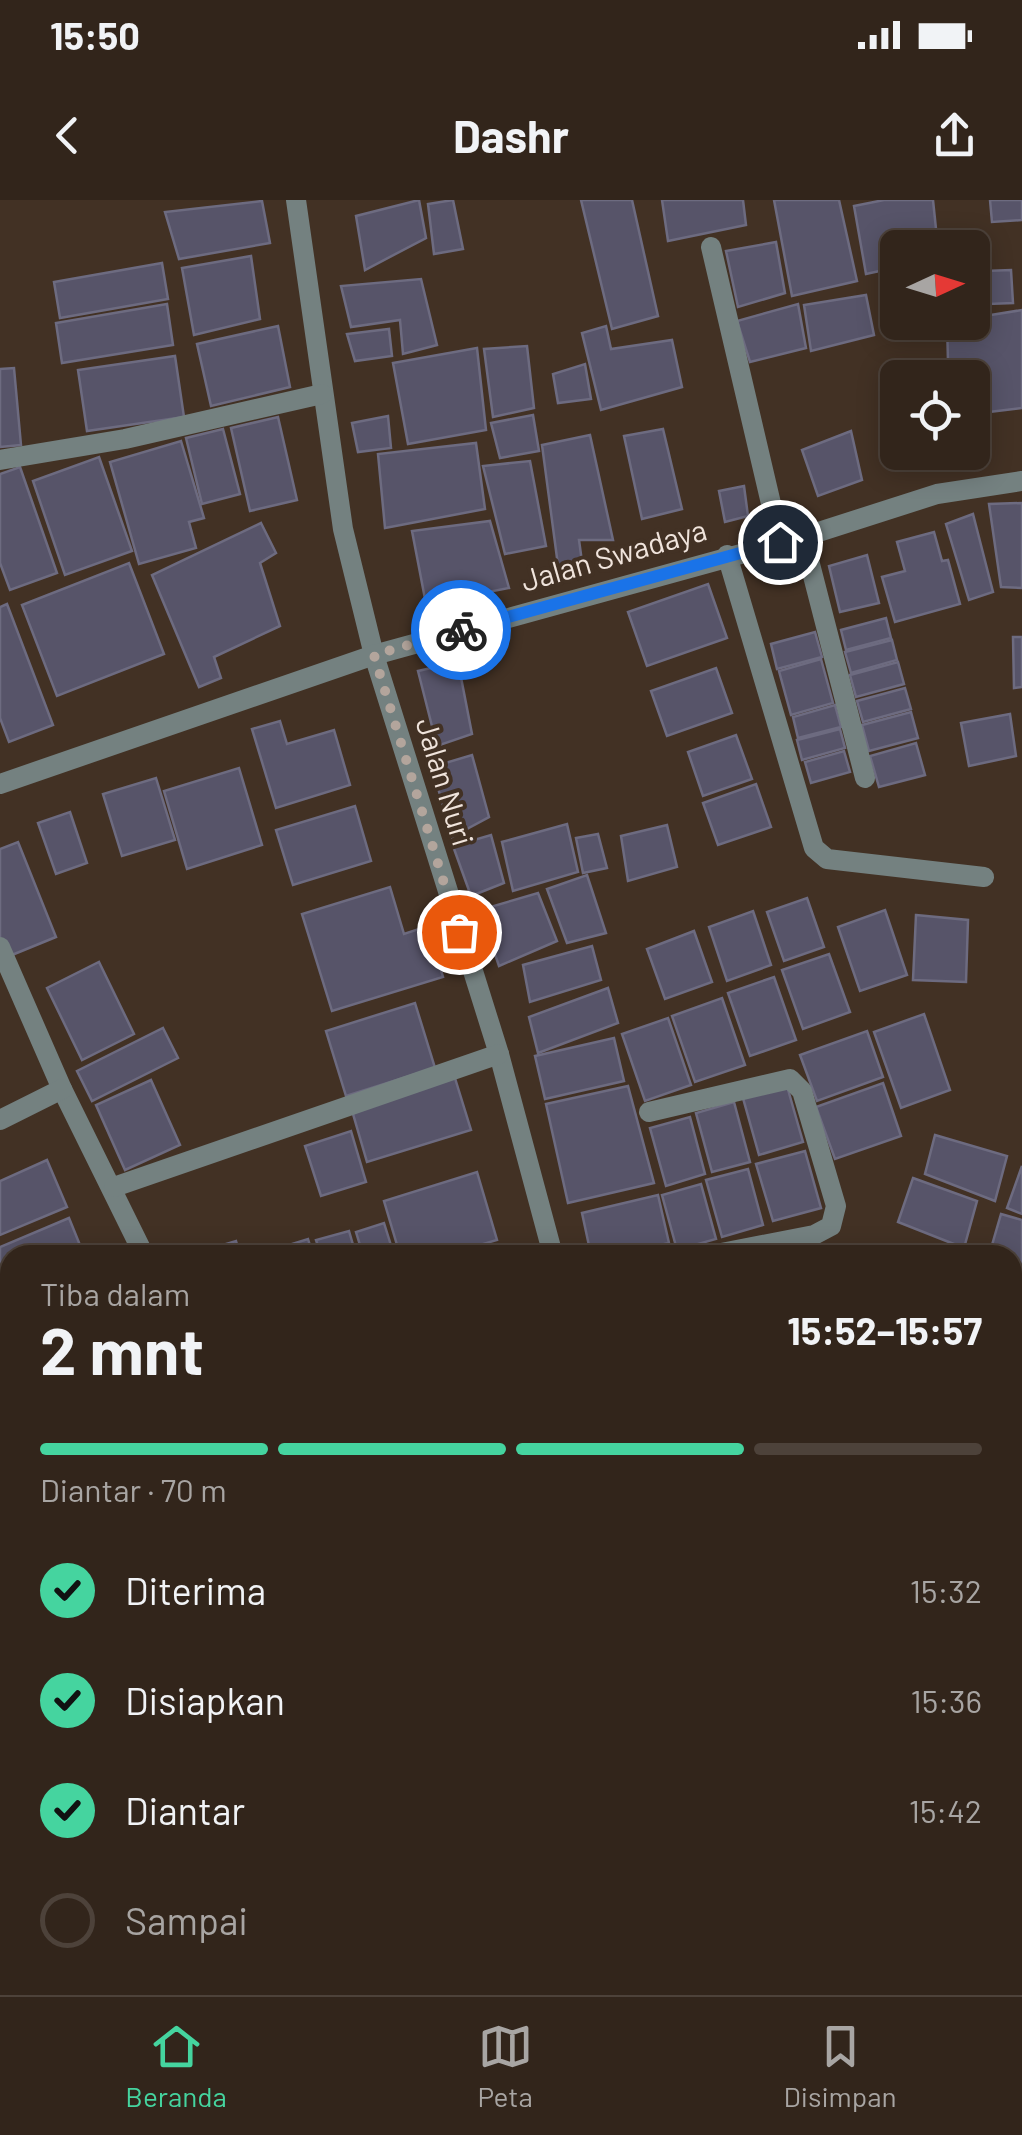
<!DOCTYPE html>
<html lang="id">
<head>
<meta charset="utf-8">
<style>
  body { margin:0; font-family:Barlow,sans-serif; background:#3d3128; color:#f1f3f6; height:100vh; display:flex; flex-direction:column; font-size:38px; white-space:nowrap }
  * { box-sizing:border-box; margin:0 }
  p { font-size:32px; color:#a8a5a3 }
  .icon { flex:none; width:55px; height:55px; fill:none; stroke:currentColor; stroke-width:2; stroke-linecap:round; stroke-linejoin:round }
  .map { position:relative; flex:1; overflow:hidden }
  .side { position:absolute; left:0px; top:1045px; width:1022px; height:750px; display:flex; flex-direction:column; background:#32251b; border-radius:30px 30px 0 0; box-shadow:0 5px 25px #0003,0 0 0 2px #4d423a }
  .side>* { flex:none }
  .needle { width:65px; rotate:86deg }
  .tools { position:absolute; left:880px; top:30px; display:grid; gap:20px }
  .tools a { display:grid; place-items:center; width:110px; height:110px; border-radius:15px; background:#32251b; box-shadow:0 5px 25px #0003,0 0 0 2px #4d423a; font-size:50px }
  .pin { position:absolute; display:grid; place-items:center; width:85px; height:85px; color:#fff; margin:-42px; border:5px solid #fff; border-radius:50%; box-shadow:0 2px 10px #0007 }
  .courier { position:absolute; display:grid; place-items:center; width:100px; height:100px; margin:-50px; border:8px solid #1a73e8; border-radius:50%; background:#fff; color:#222; box-shadow:0 2px 12px #0007 }
  .head em { font-style:normal; font-weight:700 }
  .head div { display:flex; flex-direction:column-reverse }
  .head { display:flex; align-items:center; justify-content:space-between; height:170px; padding:0 40px }
  h1 { font-size:65px; font-weight:700; line-height:75px }
  .bar { display:grid; grid-template-columns:repeat(4,1fr); gap:15px 10px; align-content:center; height:120px; padding:0 40px }
  .bar i { height:12px; border-radius:8px; background:#4d423a }
  .bar .selected { background:#45d49f }
  .bar p { grid-column:span 4 }
  ol { padding:0 40px; list-style:none }
  li { display:flex; align-items:center; gap:30px; height:110px }
  li p { margin-inline-start:auto }
  li .icon { padding:10px; border-radius:50%; background:#45d49f; color:#111; stroke-width:4 }
  li:last-child { color:#a8a5a3 }
  li i { width:55px; height:55px; border:5px solid #4d423a; border-radius:50% }
  .status { display:flex; justify-content:space-between; align-items:center; height:70px; padding:0 50px; background:#32251b; direction:ltr }
  .status svg { height:28px; fill:currentColor }
  header { display:flex; justify-content:space-between; align-items:center; height:130px; padding:0 40px; background:#32251b; font-size:45px; font-weight:700 }
  .dock { display:flex; justify-content:space-around; align-items:center; height:140px; border-top:2px solid #4d423a; background:#32251b; font-size:28px; color:#a8a5a3 }
  .dock a { display:grid; justify-items:center; gap:5px }
  .dock .selected { color:#45d49f }
  .map>svg:first-child { display:block }
</style>
</head>
<body>
<div class="status"><b>15:50</b><svg viewBox="0 0 49 12"><path d="M0 12V9h3v3zM5 12V6h3v6zM10 12V3h3v9zM15 12V0h3v12zM26 1h20v11H26zM47 4h2v5h-2z"/></svg></div>
<header><svg class="icon" aria-label="back" viewBox="0 0 24 24"><path d="M15 5l-7 7 7 7"/></svg>Dashr<svg class="icon" aria-label="share" viewBox="0 0 24 24"><path d="M12 15V3M7 8l5-5 5 5M5 13v7h14v-7"/></svg></header>
<div class="map">
<svg width="1022" height="1795" viewBox="0 0 1022 1795">
  <rect width="100%" height="100%" fill="#423124"/>
  <g fill="#575469" stroke="#6d6b80" stroke-width="2.5">
    <path d="M 419,0 L 426,38 L 365,70 L 356,16 Z"/>
    <path d="M 453,0 L 463,49 L 434,54 L 428,4 Z"/>
    <path d="M 581,0 L 632,0 L 658,116 L 612,129 Z"/>
    <path d="M 662,0 L 743,0 L 746,25 L 668,41 Z"/>
    <path d="M 774,0 L 839,0 L 857,81 L 792,96 Z"/>
    <path d="M 884,0 L 933,0 L 938,48 L 898,48 L 898,67 L 866,74 L 854,6 Z"/>
    <path d="M 990,0 L 1022,0 L 1022,20 L 992,22 Z"/>
    <path d="M 262,1 L 270,43 L 179,59 L 165,12 Z"/>
    <path d="M 776,42 L 785,93 L 738,107 L 726,51 Z"/>
    <path d="M 251,56 L 260,119 L 194,135 L 182,68 Z"/>
    <path d="M 162,63 L 168,99 L 60,118 L 54,82 Z"/>
    <path d="M 1011,70 L 1013,103 L 988,104 L 985,71 Z"/>
    <path d="M 421,79 L 437,145 L 403,154 L 400,120 L 351,127 L 341,86 Z"/>
    <path d="M 866,95 L 874,135 L 811,151 L 804,105 Z"/>
    <path d="M 167,104 L 173,145 L 62,163 L 56,123 Z"/>
    <path d="M 798,104 L 806,148 L 750,162 L 737,121 Z"/>
    <path d="M 1022,110 L 1022,208 L 972,214 L 972,178 L 963,178 L 962,161 L 948,162 L 947,122 L 972,122 L 972,118 Z"/>
    <path d="M 278,126 L 290,187 L 211,206 L 197,144 Z"/>
    <path d="M 606,126 L 611,149 L 672,140 L 682,187 L 601,210 L 582,133 Z"/>
    <path d="M 389,129 L 392,156 L 355,161 L 347,134 Z"/>
    <path d="M 527,146 L 534,208 L 493,217 L 484,149 Z"/>
    <path d="M 477,148 L 486,230 L 408,244 L 393,163 Z"/>
    <path d="M 175,156 L 184,217 L 87,231 L 78,170 Z"/>
    <path d="M 585,164 L 591,199 L 558,203 L 553,174 Z"/>
    <path d="M 14,168 L 21,245 L 0,247 L 0,169 Z"/>
    <path d="M 533,215 L 539,251 L 500,258 L 491,223 Z"/>
    <path d="M 388,216 L 391,248 L 358,252 L 352,223 Z"/>
    <path d="M 278,217 L 297,300 L 250,311 L 231,228 Z"/>
    <path d="M 223,229 L 240,294 L 202,304 L 186,238 Z"/>
    <path d="M 663,229 L 682,309 L 642,319 L 624,236 Z"/>
    <path d="M 851,231 L 862,280 L 818,296 L 802,250 Z"/>
    <path d="M 590,235 L 613,340 L 579,340 L 583,369 L 559,373 L 542,245 Z"/>
    <path d="M 181,241 L 204,318 L 189,322 L 196,348 L 139,364 L 110,262 Z"/>
    <path d="M 476,243 L 485,309 L 385,328 L 378,254 Z"/>
    <path d="M 99,257 L 132,351 L 65,375 L 33,281 Z"/>
    <path d="M 530,261 L 546,346 L 505,354 L 483,266 Z"/>
    <path d="M 20,267 L 57,373 L 10,390 L 0,363 L 0,274 Z"/>
    <path d="M 744,286 L 748,316 L 725,322 L 719,291 Z"/>
    <path d="M 1022,303 L 1022,388 L 1001,387 L 989,304 Z"/>
    <path d="M 973,314 L 993,392 L 969,400 L 946,324 Z"/>
    <path d="M 490,321 L 509,388 L 426,404 L 412,331 Z"/>
    <path d="M 261,323 L 276,353 L 260,363 L 280,426 L 214,457 L 221,478 L 199,487 L 152,375 Z"/>
    <path d="M 934,332 L 942,361 L 948,360 L 960,404 L 895,422 L 882,377 L 905,371 L 897,342 Z"/>
    <path d="M 867,355 L 879,403 L 840,412 L 829,366 Z"/>
    <path d="M 129,363 L 164,454 L 57,496 L 22,405 Z"/>
    <path d="M 708,384 L 727,438 L 647,466 L 628,412 Z"/>
    <path d="M 7,404 L 53,525 L 9,542 L 0,518 L 0,407 Z"/>
    <path d="M 886,418 L 891,438 L 846,450 L 841,430 Z"/>
    <path d="M 815,432 L 822,457 L 777,469 L 771,444 Z"/>
    <path d="M 1013,437 L 1022,437 L 1022,487 L 1014,488 Z"/>
    <path d="M 892,440 L 897,460 L 851,473 L 845,452 Z"/>
    <path d="M 821,459 L 833,503 L 791,515 L 779,471 Z"/>
    <path d="M 458,462 L 472,534 L 437,546 L 418,471 Z"/>
    <path d="M 898,462 L 904,484 L 856,497 L 850,475 Z"/>
    <path d="M 716,468 L 732,513 L 667,536 L 651,491 Z"/>
    <path d="M 905,488 L 911,509 L 863,522 L 857,501 Z"/>
    <path d="M 835,505 L 841,527 L 798,538 L 793,517 Z"/>
    <path d="M 911,512 L 918,538 L 869,551 L 862,525 Z"/>
    <path d="M 1010,514 L 1016,556 L 969,566 L 961,523 Z"/>
    <path d="M 280,521 L 287,544 L 334,530 L 350,585 L 276,608 L 252,529 Z"/>
    <path d="M 840,529 L 845,548 L 802,560 L 797,540 Z"/>
    <path d="M 736,535 L 752,579 L 703,596 L 688,552 Z"/>
    <path d="M 916,543 L 925,575 L 879,587 L 870,556 Z"/>
    <path d="M 844,551 L 850,572 L 811,583 L 805,562 Z"/>
    <path d="M 472,555 L 489,617 L 452,637 L 432,567 Z"/>
    <path d="M 239,568 L 262,645 L 187,669 L 164,591 Z"/>
    <path d="M 156,578 L 175,640 L 122,656 L 103,594 Z"/>
    <path d="M 756,584 L 771,627 L 718,645 L 703,603 Z"/>
    <path d="M 355,606 L 371,661 L 293,685 L 276,630 Z"/>
    <path d="M 70,612 L 87,663 L 56,674 L 38,623 Z"/>
    <path d="M 567,624 L 578,672 L 513,691 L 502,642 Z"/>
    <path d="M 667,625 L 677,667 L 628,681 L 621,636 Z"/>
    <path d="M 598,634 L 607,668 L 583,673 L 576,638 Z"/>
    <path d="M 491,635 L 504,683 L 471,696 L 453,646 Z"/>
    <path d="M 18,642 L 56,737 L 7,757 L 0,739 L 0,649 Z"/>
    <path d="M 587,675 L 606,733 L 567,743 L 547,689 Z"/>
    <path d="M 390,687 L 404,734 L 428,726 L 443,777 L 332,811 L 302,714 Z"/>
    <path d="M 538,693 L 557,741 L 499,766 L 480,710 Z"/>
    <path d="M 807,698 L 824,747 L 784,761 L 767,712 Z"/>
    <path d="M 885,710 L 907,775 L 860,791 L 838,727 Z"/>
    <path d="M 753,711 L 771,765 L 727,781 L 709,727 Z"/>
    <path d="M 916,715 L 968,720 L 966,782 L 913,780 Z"/>
    <path d="M 694,731 L 712,782 L 665,799 L 647,749 Z"/>
    <path d="M 592,746 L 601,780 L 530,802 L 523,765 Z"/>
    <path d="M 829,754 L 850,812 L 803,829 L 782,770 Z"/>
    <path d="M 99,762 L 134,834 L 82,860 L 47,788 Z"/>
    <path d="M 774,777 L 796,840 L 750,856 L 728,793 Z"/>
    <path d="M 608,788 L 618,823 L 538,853 L 529,817 Z"/>
    <path d="M 722,798 L 745,865 L 695,882 L 672,816 Z"/>
    <path d="M 415,803 L 435,868 L 346,896 L 326,831 Z"/>
    <path d="M 924,814 L 950,890 L 901,908 L 874,832 Z"/>
    <path d="M 668,818 L 691,885 L 645,901 L 622,834 Z"/>
    <path d="M 163,828 L 178,858 L 92,901 L 77,871 Z"/>
    <path d="M 867,831 L 883,877 L 817,901 L 800,855 Z"/>
    <path d="M 614,838 L 624,881 L 545,899 L 535,856 Z"/>
    <path d="M 454,875 L 471,930 L 367,962 L 351,907 Z"/>
    <path d="M 151,880 L 180,945 L 125,970 L 96,905 Z"/>
    <path d="M 883,883 L 901,936 L 835,959 L 816,907 Z"/>
    <path d="M 628,886 L 654,983 L 568,1003 L 546,904 Z"/>
    <path d="M 787,886 L 803,942 L 759,955 L 743,898 Z"/>
    <path d="M 734,902 L 750,962 L 712,972 L 696,913 Z"/>
    <path d="M 690,917 L 705,974 L 666,986 L 650,928 Z"/>
    <path d="M 351,931 L 366,982 L 321,996 L 305,946 Z"/>
    <path d="M 935,935 L 1007,956 L 995,1001 L 925,974 Z"/>
    <path d="M 805,951 L 821,1008 L 773,1021 L 756,964 Z"/>
    <path d="M 47,960 L 67,1007 L 0,1035 L 0,981 Z"/>
    <path d="M 1022,966 L 1022,1014 L 1007,1008 Z"/>
    <path d="M 748,969 L 763,1025 L 722,1037 L 706,980 Z"/>
    <path d="M 477,972 L 497,1040 L 446,1055 L 400,1055 L 384,1001 Z"/>
    <path d="M 913,978 L 977,1001 L 964,1048 L 898,1022 Z"/>
    <path d="M 701,984 L 716,1039 L 677,1050 L 662,995 Z"/>
    <path d="M 658,995 L 669,1043 L 616,1055 L 591,1055 L 582,1013 Z"/>
    <path d="M 1001,1014 L 1022,1020 L 1022,1063 L 1012,1055 L 990,1052 Z"/>
    <path d="M 69,1018 L 84,1055 L 10,1055 L 10,1109 L 0,1085 L 0,1047 Z"/>
    <path d="M 384,1023 L 394,1055 L 363,1055 L 356,1032 Z"/>
    <path d="M 349,1031 L 356,1055 L 321,1055 L 316,1040 Z"/>
    <path d="M 308,1039 L 313,1055 L 267,1055 L 266,1052 Z"/>
    <path d="M 236,1041 L 240,1055 L 189,1055 Z"/>
    <path d="M 1012,1070 L 1022,1073 L 1022,1107 L 1012,1105 Z"/>
    <path d="M 1012,1114 L 1022,1116 L 1022,1154 L 1012,1151 Z"/>
    <path d="M 1012,1264 L 1022,1266 L 1020,1299 L 1012,1297 Z"/>
    <path d="M 10,1363 L 10,1435 L 0,1437 L 0,1365 Z"/>
    <path d="M 0,1584 L 10,1623 L 10,1675 L 0,1678 Z"/>
    <path d="M 1012,1652 L 1022,1652 L 1022,1696 L 1012,1697 Z"/>
    <path d="M 10,1680 L 10,1776 L 4,1777 L 0,1765 L 0,1683 Z"/>
    <path d="M 1017,1768 L 1018,1795 L 986,1795 L 985,1785 L 1012,1785 L 1012,1769 Z"/>
    <path d="M 117,1785 L 154,1785 L 157,1795 L 98,1795 L 97,1790 Z"/>
    <path d="M 161,1785 L 197,1785 L 199,1795 L 163,1795 Z"/>
    <path d="M 202,1785 L 254,1785 L 256,1795 L 204,1795 Z"/>
    <path d="M 261,1785 L 299,1785 L 302,1795 L 263,1795 Z"/>
    <path d="M 310,1785 L 355,1785 L 357,1793 L 312,1795 Z"/>
    <path d="M 449,1785 L 451,1795 L 405,1795 L 403,1786 Z"/>
    <path d="M 707,1788 L 707,1795 L 643,1795 L 642,1790 Z"/>
  </g>
  <g fill="none" stroke-linecap="round" stroke-linejoin="round">
    <g stroke="#748180" stroke-width="20">
      <path d="M 296,0 L 343,329 L 374,455 L 499,854 L 553,1055"/>
      <path d="M 711,47 L 780,342"/>
      <path d="M 0,260 L 125,239 L 322,194"/>
      <path d="M 803,337 L 865,578"/>
      <path d="M 727,355 L 814,648 L 827,659 L 984,677"/>
      <path d="M 0,584 L 374,455 L 803,337 L 937,294 L 1022,281"/>
      <path d="M 0,747 L 62,889 L 144,1055"/>
      <path d="M 649,912 L 790,879 L 802,891 L 836,1006 L 831,1026 L 814,1035 L 711,1055"/>
      <path d="M 0,920 L 62,889"/>
      <path d="M 114,987 L 499,854"/>
      <path d="M 0,1233 L 10,1230"/>
      <path d="M 1012,1631 L 1022,1630"/>
      <path d="M 26,1795 L 61,1785"/>
      <path d="M 478,1795 L 478,1785"/>
      <path d="M 615,1795 L 631,1785"/>
    </g>
    <g stroke="#748180" stroke-width="20">
      <path d="M 1012,1454 L 1022,1421"/>
      <path d="M 0,1531 L 10,1528"/>
      <path d="M 947,1795 L 949,1785"/>
    </g>
  </g>
  <g fill="none" stroke-linecap="round" stroke-linejoin="round">
    <path stroke="#b3a59c" stroke-width="10" stroke-dasharray="0 18" d="M 459,732 L 374,455 L 461,430"/>
    <path stroke="#1a73e8" stroke-width="12" d="M 461,430 L 780,342"/>
  </g>
  <g text-anchor="middle" stroke-width="8" stroke-linejoin="round" paint-order="stroke">
    <g font-size="30" fill="#f0e4dc" stroke="#423124">
      <text transform="translate(614 356) rotate(-16)" y="10">Jalan Swadaya</text>
      <text transform="translate(444 582) rotate(73)" y="10">Jalan Nuri</text>
    </g>
  </g>
</svg>
<div class="tools">
<a><svg class="needle" viewBox="-14 -14 28 28"><path d="M0-13l5 13h-10z" fill="#e53935"/><path d="M0 13l5-13h-10z" fill="#a8a5a3"/></svg></a>
<a><svg class="icon" aria-label="locate" viewBox="0 0 24 24"><circle cx="12" cy="12" r="6"/><path d="M12 2v4M12 18v4M2 12h4M18 12h4"/></svg></a>
</div>
<div class="pin" style="left:459px;top:732px;background:#ea580c"><svg class="icon" aria-label="bag" viewBox="0 0 24 24"><path d="M5 8h14l-1 12H6zM9 8a3 3 0 0 1 6 0"/></svg></div>
<div class="pin" style="left:780px;top:342px;background:#1f2937"><svg class="icon" aria-label="home" viewBox="0 0 24 24"><path d="M3 11l9-7 9 7M6 9v11h12V9"/></svg></div>
<div class="courier" style="left:461px;top:430px"><svg class="icon" aria-label="bike" viewBox="0 0 24 24"><circle cx="6" cy="16" r="4"/><circle cx="18" cy="16" r="4"/><path d="M6 16l4-8h5l3 8M10 8l3 8H6M13 5h3"/></svg></div>
<section class="side">
<div class="head"><div><h1>2 mnt</h1><p>Tiba dalam</p></div><em>15:52–15:57</em></div>
<div class="bar"><i class="selected"></i><i class="selected"></i><i class="selected"></i><i></i><p>Diantar · 70 m</p></div>
<ol>
<li><svg class="icon" aria-label="check" viewBox="0 0 24 24"><path d="M5 12l5 5 9-10"/></svg>Diterima<p>15:32</p></li>
<li><svg class="icon" aria-label="check" viewBox="0 0 24 24"><path d="M5 12l5 5 9-10"/></svg>Disiapkan<p>15:36</p></li>
<li><svg class="icon" aria-label="check" viewBox="0 0 24 24"><path d="M5 12l5 5 9-10"/></svg>Diantar<p>15:42</p></li>
<li><i></i>Sampai</li>
</ol>
</section>
</div>
<nav class="dock">
<a class="selected"><svg class="icon" aria-label="home" viewBox="0 0 24 24"><path d="M3 11l9-7 9 7M6 9v11h12V9"/></svg>Beranda</a>
<a><svg class="icon" aria-label="map" viewBox="0 0 24 24"><path d="M3 6l6-2 6 2 6-2v14l-6 2-6-2-6 2zM9 4v14M15 6v14"/></svg>Peta</a>
<a><svg class="icon" aria-label="saved" viewBox="0 0 24 24"><path d="M7 4h10v16l-5-4-5 4z"/></svg>Disimpan</a>
</nav>
</body>
</html>
